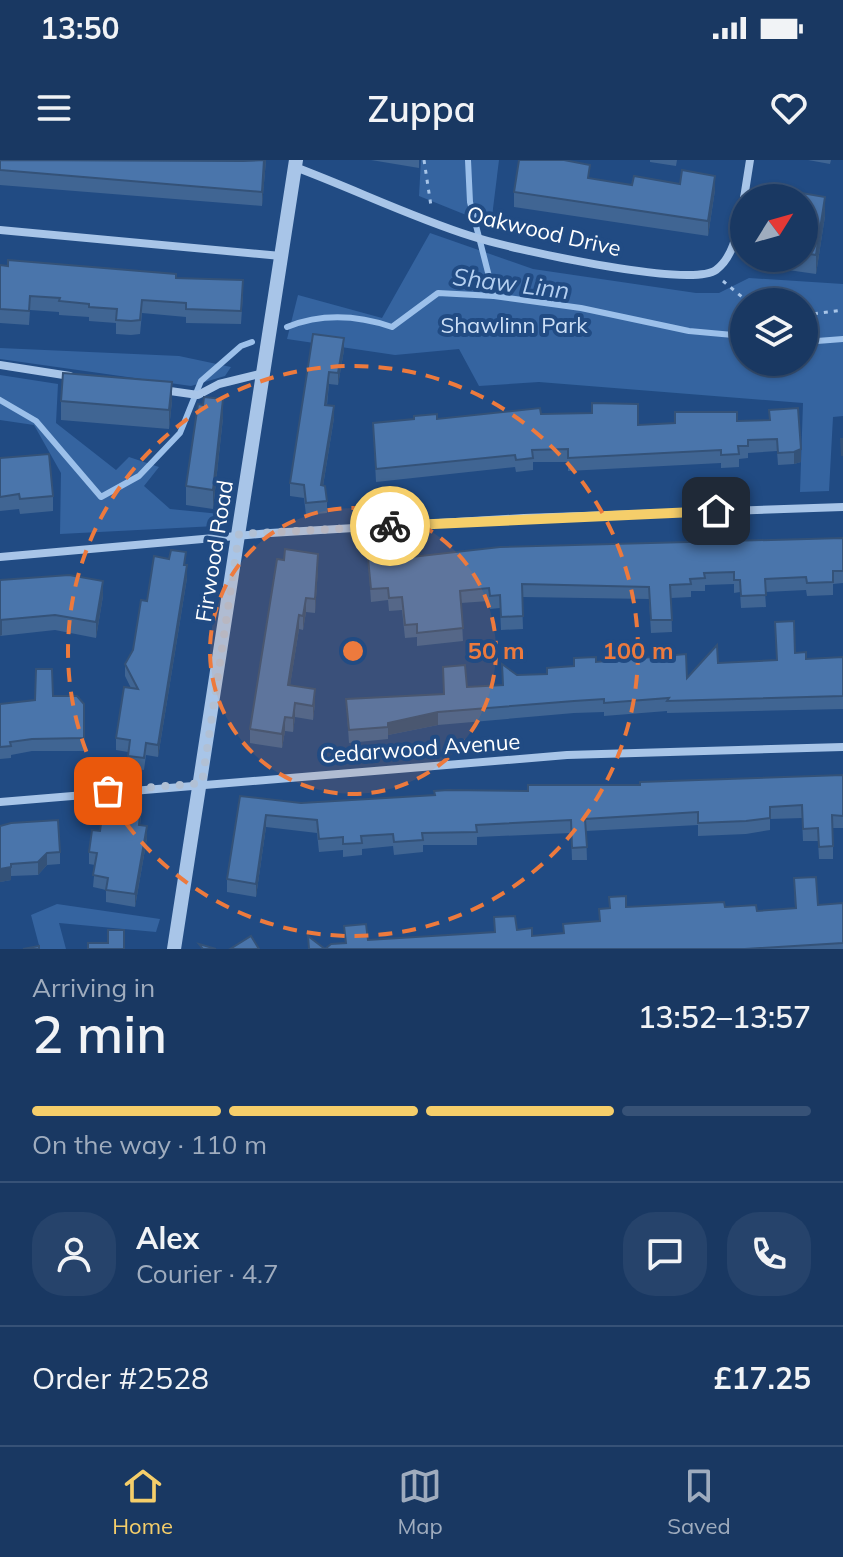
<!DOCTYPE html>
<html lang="en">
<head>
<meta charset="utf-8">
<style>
  body { margin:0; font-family:Mulish,sans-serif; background:#26436b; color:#f1f3f6; height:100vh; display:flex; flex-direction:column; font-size:30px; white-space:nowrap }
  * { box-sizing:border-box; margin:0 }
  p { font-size:26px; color:#9facbe }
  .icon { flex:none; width:44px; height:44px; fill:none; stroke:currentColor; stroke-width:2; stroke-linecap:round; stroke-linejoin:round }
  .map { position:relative; height:789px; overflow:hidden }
  .sheet { display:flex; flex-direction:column; background:#193862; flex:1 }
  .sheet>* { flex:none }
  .needle { width:52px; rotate:53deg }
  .buttons { position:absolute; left:730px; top:24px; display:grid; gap:16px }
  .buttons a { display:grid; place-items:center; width:88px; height:88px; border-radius:50%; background:#193862; box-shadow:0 2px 6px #0004,0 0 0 2px #375277; font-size:40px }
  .pin { position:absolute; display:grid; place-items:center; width:68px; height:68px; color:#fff; margin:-34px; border-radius:16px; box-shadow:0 4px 12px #0006 }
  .courier { position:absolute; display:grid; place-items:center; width:80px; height:80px; margin:-40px; border:6px solid #f5ce6a; border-radius:50%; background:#fff; color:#222; box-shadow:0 2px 10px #0007 }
  .overview em { font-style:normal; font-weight:600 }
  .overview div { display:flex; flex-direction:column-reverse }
  .overview { display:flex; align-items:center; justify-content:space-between; height:136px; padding:0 32px }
  h1 { font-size:52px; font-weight:600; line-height:60px }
  .bar { display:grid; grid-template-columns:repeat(4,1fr); gap:12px 8px; align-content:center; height:96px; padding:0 32px }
  .bar i { height:10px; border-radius:6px; background:#375277 }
  .bar .on { background:#f5ce6a }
  .bar p { grid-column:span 4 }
  .line { display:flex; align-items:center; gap:20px; padding:0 32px; border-top:2px solid #375277 }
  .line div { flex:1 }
  .round { display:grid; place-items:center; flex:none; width:84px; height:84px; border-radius:32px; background:#26436b }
  .status { display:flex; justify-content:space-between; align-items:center; height:56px; padding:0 40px; background:#193862; direction:ltr }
  .status svg { height:22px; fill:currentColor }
  header { display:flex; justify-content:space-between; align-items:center; height:104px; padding:0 32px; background:#193862; font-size:36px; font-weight:600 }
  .tab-bar { display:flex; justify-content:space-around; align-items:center; height:112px; border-top:2px solid #375277; background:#193862; font-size:22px; color:#9facbe }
  .tab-bar a { display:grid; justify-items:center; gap:4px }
  .tab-bar .on { color:#f5ce6a }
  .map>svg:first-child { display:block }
</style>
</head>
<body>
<div class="status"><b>13:50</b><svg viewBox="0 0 49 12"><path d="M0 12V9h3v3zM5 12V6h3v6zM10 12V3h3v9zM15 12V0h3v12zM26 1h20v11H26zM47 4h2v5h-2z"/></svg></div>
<header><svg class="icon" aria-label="menu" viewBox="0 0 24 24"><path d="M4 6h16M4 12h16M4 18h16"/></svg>Zuppa<svg class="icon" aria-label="heart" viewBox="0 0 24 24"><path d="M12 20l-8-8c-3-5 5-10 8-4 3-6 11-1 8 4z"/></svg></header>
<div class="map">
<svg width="843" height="789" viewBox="0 0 843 789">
  <rect width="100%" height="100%" fill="#214b83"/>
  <g fill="#3564a0" fill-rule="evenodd">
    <path d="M 421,0 L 499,0 L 491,65 L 419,36 Z"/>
    <path d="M 430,73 L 533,109 L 696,133 L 719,133 L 749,118 L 843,124 L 843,256 L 833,257 L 829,331 L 800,332 L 803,243 L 539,222 L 479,226 L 459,189 L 395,195 L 287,179 L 298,135 L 382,158 ZM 744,142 L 804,142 L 804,202 L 744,202 Z"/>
    <path d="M 0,188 L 179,196 L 231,207 L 225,216 L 191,226 L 0,199 Z"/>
    <path d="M 0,215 L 58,224 L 56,263 L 116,310 L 129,297 L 159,307 L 144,326 L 170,349 L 220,354 L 216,366 L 60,374 L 61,313 L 34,265 L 0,260 Z"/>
    <path d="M 57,744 L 160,759 L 156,772 L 59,763 L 66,789 L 40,789 L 31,755 Z"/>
  </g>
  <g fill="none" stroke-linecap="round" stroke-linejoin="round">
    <g stroke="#9cc0ea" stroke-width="6">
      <path d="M 468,0 L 470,42 L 494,136"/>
      <path d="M 287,167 C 322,153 357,155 392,167 L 438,133 L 494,136 L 581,148 L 689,171 L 744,176"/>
      <path d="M 804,182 L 843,179"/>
      <path d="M 0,240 L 36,261 L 101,337 L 139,316 L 180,273 L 201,221 L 241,186 L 252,182"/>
    </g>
    <g stroke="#a8c5e8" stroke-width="3" stroke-dasharray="4 6" stroke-linecap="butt">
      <path d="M 424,0 L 431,46"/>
      <path d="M 723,121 L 748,142"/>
      <path d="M 804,155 L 843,150"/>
    </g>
    <g stroke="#a8c5e8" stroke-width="8">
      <path d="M 295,7 C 354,29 411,57 471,76 C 507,88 690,129 716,110 C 737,94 738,63 744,38"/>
      <path d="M 744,38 L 750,0"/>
      <path d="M 0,70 L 281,96"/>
      <path d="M 0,205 L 70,216"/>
      <path d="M 163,230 L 198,235 L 219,224 L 264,213"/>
      <path d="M 0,397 L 270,373 L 524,358 L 843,347"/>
      <path d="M 0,642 L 567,595 L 843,587"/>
    </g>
    <path stroke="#a8c5e8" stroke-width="14" d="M 174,789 L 296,0"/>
  </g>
  <g fill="#406593">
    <path d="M 0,0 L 243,1 L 266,0 L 262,46 L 0,25 Z"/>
    <path d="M 371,0 L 419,0 L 419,8 Z"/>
    <path d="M 650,0 L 677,0 L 676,6 L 650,2 Z"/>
    <path d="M 808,0 L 831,0 L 830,4 Z"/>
    <path d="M 590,18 L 632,25 L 715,30 L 708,76 L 514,47 L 514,32 Z"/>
    <path d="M 804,38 L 825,56 L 816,114 L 781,109 L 781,98 L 804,98 Z"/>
    <path d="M 0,105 L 176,118 L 243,134 L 241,164 L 186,163 L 186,157 L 142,153 L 140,174 L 131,175 L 116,174 L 116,163 L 89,161 L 89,157 L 59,155 L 59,152 L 30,150 L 29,165 L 0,163 Z"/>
    <path d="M 313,174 L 344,190 L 338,225 L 329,224 L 327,245 L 334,258 L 323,326 L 327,341 L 327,353 L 306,355 L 304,338 L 290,336 L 290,323 Z"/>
    <path d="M 61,241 L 172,241 L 169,269 L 61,260 Z"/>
    <path d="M 769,250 L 801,302 L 794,304 L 778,305 L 777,291 L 748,293 L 748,298 L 739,299 L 739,307 L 721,308 L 721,303 L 568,311 L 568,302 L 533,302 L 533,310 L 516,312 L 515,307 L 376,322 L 373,263 L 541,254 L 638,265 L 769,260 Z"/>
    <path d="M 223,258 L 213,349 L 186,345 L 186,326 Z"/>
    <path d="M 0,298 L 53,336 L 53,351 L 20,354 L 19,349 L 0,351 Z"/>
    <path d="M 843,378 L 843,423 L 833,424 L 833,435 L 807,436 L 806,430 L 765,432 L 766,447 L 741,448 L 740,432 L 734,433 L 734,424 L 705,425 L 705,431 L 691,431 L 691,437 L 671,438 L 672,472 L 651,473 L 649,439 L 522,437 L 523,469 L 501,470 L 500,448 L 490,449 L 489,441 L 461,443 L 463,481 L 417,486 L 417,477 L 405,478 L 402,450 L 389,451 L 388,440 L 371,442 L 368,398 L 403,398 Z"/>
    <path d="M 186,405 L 187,418 L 158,597 L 146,595 L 144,610 L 128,608 L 128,592 L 116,590 L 116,578 L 131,528 L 125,516 L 125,504 Z"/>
    <path d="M 318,408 L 315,453 L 306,452 L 303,470 L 299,469 L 290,525 L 315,543 L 313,560 L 295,557 L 293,572 L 285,571 L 282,588 L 250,583 L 250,569 Z"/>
    <path d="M 0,420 L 103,436 L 96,478 L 55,470 L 0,476 Z"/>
    <path d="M 795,493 L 806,499 L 843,497 L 843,549 L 667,553 L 667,551 L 604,556 L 604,552 L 574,553 L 438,565 L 388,575 L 388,579 L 349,583 L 346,539 L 443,534 L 467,527 L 502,525 L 517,515 L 547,514 L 574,506 L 596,502 L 687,518 L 718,503 L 776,500 Z"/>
    <path d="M 53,536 L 84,544 L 84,591 L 32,591 L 11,595 L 11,598 L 0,599 L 0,544 L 35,540 Z"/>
    <path d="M 843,615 L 843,668 L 833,668 L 833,699 L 819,699 L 818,681 L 803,681 L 802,658 L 770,659 L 770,670 L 746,674 L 698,676 L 698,665 L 586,671 L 587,700 L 572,700 L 571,673 L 477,677 L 477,685 L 423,685 L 423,692 L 394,695 L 393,686 L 362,689 L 362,695 L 343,697 L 343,690 L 319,692 L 317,673 L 266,667 L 256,737 L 227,732 L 227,719 L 240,636 L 301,643 Z"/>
    <path d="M 142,649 L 140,665 L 147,678 L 135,747 L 106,742 L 106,730 L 93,727 L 95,705 L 89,704 L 89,692 L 100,671 Z"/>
    <path d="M 0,666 L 60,692 L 60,704 L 47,705 L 38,715 L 11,716 L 11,720 L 0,722 Z"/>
    <path d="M 794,718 L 818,745 L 843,743 L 843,789 L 308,789 L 308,776 L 325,789 L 345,783 L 344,766 L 368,780 L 494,772 L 494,757 L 517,770 L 532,776 L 563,773 L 563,764 L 599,761 L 599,749 L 609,748 L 609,737 L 626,747 L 725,747 L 757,751 L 795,748 Z"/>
  </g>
  <g fill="#345278">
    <path d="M 264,0 L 266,0 L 262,46 L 262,32 Z"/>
    <path d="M 715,16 L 715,30 L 708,76 L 708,61 Z"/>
    <path d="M 825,37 L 825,56 L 816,114 L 816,95 Z"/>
    <path d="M 344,178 L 344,190 L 338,225 L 338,213 Z"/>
    <path d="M 329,212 L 329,224 L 325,257 L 325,245 Z"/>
    <path d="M 172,222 L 172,241 L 169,269 L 169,250 Z"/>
    <path d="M 223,239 L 223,258 L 213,349 L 213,330 Z"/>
    <path d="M 334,246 L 334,258 L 321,338 L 321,325 Z"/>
    <path d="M 801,289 L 801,302 L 794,304 L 794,292 Z"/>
    <path d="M 318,394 L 318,408 L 315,453 L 315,439 Z"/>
    <path d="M 187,405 L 187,418 L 158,597 L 158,585 Z"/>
    <path d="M 103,421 L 103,436 L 96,478 L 96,462 Z"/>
    <path d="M 306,438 L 306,452 L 303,470 L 303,456 Z"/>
    <path d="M 299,455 L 299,469 L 288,539 L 288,525 Z"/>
    <path d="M 2,459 L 2,475 L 0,476 L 0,460 Z"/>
    <path d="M 315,529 L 315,543 L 313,560 L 313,546 Z"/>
    <path d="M 295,543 L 295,557 L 293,572 L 293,558 Z"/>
    <path d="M 438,552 L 438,565 L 388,575 L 388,563 Z"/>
    <path d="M 285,557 L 285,571 L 282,588 L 282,574 Z"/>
    <path d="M 266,655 L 266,667 L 256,737 L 256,724 Z"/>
    <path d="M 147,666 L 147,678 L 135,747 L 135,734 Z"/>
    <path d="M 47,693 L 47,705 L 38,715 L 38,702 Z"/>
    <path d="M 11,707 L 11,720 L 0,722 L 0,709 Z"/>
  </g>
  <g fill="#4a75ab" stroke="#345278" stroke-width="2">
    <path d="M 0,0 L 243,1 L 264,0 L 262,32 L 0,10 Z"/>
    <path d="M 519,0 L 564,0 L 590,5 L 588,18 L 632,25 L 634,16 L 680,24 L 682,10 L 715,16 L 708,61 L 514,32 Z"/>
    <path d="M 790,31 L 825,37 L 816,95 L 804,93 L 804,38 L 789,38 Z"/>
    <path d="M 8,100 L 176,114 L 176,118 L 243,120 L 241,151 L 186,149 L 186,143 L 142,140 L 140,160 L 131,161 L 116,160 L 117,149 L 89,147 L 89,144 L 59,141 L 60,138 L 30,136 L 29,151 L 0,149 L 0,105 L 8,106 Z"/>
    <path d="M 313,174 L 344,178 L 338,213 L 329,212 L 325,245 L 334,246 L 321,325 L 325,326 L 327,341 L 306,343 L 304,325 L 290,323 Z"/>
    <path d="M 63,213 L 172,222 L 169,250 L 61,241 Z"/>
    <path d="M 204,237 L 223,239 L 213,330 L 186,326 L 198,244 L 203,245 Z"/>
    <path d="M 592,243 L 638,244 L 638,265 L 675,263 L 675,252 L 737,252 L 737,261 L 770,260 L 769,250 L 798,248 L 801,289 L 794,292 L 778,293 L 777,279 L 748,280 L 748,286 L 738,286 L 739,294 L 721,295 L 721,290 L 568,298 L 568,289 L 532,290 L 533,298 L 516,300 L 515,295 L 376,309 L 373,263 L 414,259 L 414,256 L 437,254 L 437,259 L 540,248 L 541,254 L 592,253 Z"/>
    <path d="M 841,279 L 843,279 L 843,295 L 842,295 Z"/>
    <path d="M 49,294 L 53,336 L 20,339 L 19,334 L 0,337 L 0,298 Z"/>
    <path d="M 843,378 L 843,411 L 833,411 L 833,422 L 807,423 L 806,417 L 765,419 L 766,435 L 741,436 L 740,420 L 734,420 L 734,412 L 704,413 L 705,418 L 690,419 L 691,424 L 670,425 L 672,460 L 651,460 L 649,427 L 522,424 L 523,456 L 501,457 L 500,435 L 490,436 L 489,428 L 460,431 L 463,468 L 417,473 L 417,464 L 405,465 L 402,437 L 389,438 L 388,428 L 371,429 L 368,398 L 402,395 L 403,398 L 500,387 Z"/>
    <path d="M 285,389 L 318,394 L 315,439 L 306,438 L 303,456 L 299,455 L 288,525 L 315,529 L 313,546 L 295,543 L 293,558 L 285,557 L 282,574 L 250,569 L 277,399 L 284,400 Z"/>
    <path d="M 171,390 L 186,392 L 184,405 L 187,405 L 158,585 L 146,583 L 144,598 L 128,596 L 130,580 L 116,578 L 124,527 L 138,529 L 125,504 L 133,490 L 141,440 L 147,441 L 154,396 L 169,399 Z"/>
    <path d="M 69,415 L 103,421 L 96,462 L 55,455 L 0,460 L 0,420 Z"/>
    <path d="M 794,461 L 795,493 L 806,492 L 806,499 L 843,497 L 843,536 L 667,541 L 669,538 L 604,543 L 604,539 L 574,541 L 438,552 L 388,563 L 388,567 L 349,570 L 346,539 L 444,534 L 443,507 L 465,505 L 467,527 L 503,525 L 502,504 L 517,515 L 547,514 L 547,508 L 574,506 L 574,498 L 596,497 L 596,502 L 686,494 L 687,518 L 717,485 L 718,503 L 777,500 L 775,462 Z"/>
    <path d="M 36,509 L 52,509 L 53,536 L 77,536 L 84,544 L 84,578 L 32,579 L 10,582 L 11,586 L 0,587 L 0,544 L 35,540 Z"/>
    <path d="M 843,615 L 843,656 L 832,655 L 833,686 L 819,687 L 818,668 L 803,669 L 802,645 L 770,647 L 770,658 L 746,661 L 698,663 L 698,652 L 585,659 L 587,687 L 572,688 L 571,660 L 476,665 L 477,672 L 422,673 L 423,680 L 394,682 L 393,674 L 361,676 L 362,683 L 343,684 L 343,677 L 319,679 L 317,660 L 266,655 L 256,724 L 227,719 L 240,636 L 301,643 L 435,635 L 434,631 L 448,630 L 528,631 L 528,625 L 640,625 L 640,622 Z"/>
    <path d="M 105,635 L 142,637 L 139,665 L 147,666 L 135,734 L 106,730 L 108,718 L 93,715 L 97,693 L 89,692 L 92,670 L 100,671 Z"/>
    <path d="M 58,660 L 60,692 L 47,693 L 38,702 L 11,704 L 11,707 L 0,709 L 0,666 L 11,663 Z"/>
    <path d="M 816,717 L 818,745 L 843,743 L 843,783 L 745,789 L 309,789 L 308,776 L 325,789 L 331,784 L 346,783 L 344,766 L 366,764 L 368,780 L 495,772 L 494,757 L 515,756 L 517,770 L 532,768 L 532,776 L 564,773 L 563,764 L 600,761 L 599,749 L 610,748 L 609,737 L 626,736 L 626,747 L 724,742 L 725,747 L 756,745 L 757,751 L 796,748 L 794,718 Z"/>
    <path d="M 108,770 L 124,770 L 124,789 L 88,789 L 88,783 L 108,783 Z"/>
    <path d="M 251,776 L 259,789 L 230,789 Z"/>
    <path d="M 199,784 L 216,789 L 203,789 Z"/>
    <path d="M 39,786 L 39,789 L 23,789 Z"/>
  </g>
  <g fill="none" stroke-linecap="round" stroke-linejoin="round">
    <path stroke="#b1c0d4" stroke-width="8" stroke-dasharray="0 14.4" d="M 108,631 L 202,623 L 239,374 L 390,366"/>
    <path stroke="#f5ce6a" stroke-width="10" d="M 390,366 L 716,351"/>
  </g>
  <circle cx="353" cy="491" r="143" fill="#ed7a3d" fill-opacity=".12"/>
  <g fill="none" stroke="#ed7a3d" stroke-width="4" stroke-dasharray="14 10">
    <circle cx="353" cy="491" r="143"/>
    <circle cx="353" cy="491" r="285"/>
  </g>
  <g text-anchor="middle" stroke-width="8" stroke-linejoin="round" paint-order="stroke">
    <g font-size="22" fill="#fff" stroke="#214b83">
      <text transform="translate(544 71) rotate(13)" y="8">Oakwood Drive</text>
      <text transform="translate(214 391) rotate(-81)" y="8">Firwood Road</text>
      <text transform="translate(420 588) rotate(-4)" y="8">Cedarwood Avenue</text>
    </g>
    <g font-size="22" fill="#ccdff6" stroke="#214b83">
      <text x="514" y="173">Shawlinn Park</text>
    </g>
    <g font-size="24" font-style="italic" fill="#b4cff0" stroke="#214b83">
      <text transform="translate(511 124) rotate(7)" y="8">Shaw Linn</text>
    </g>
  </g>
  <circle cx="353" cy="491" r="12" fill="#ed7a3d" stroke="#214b83" stroke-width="4"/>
  <g font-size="24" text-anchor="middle" font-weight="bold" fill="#ed7a3d" stroke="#214b83" stroke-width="8" stroke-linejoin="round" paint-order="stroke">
    <text x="496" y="499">50 m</text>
    <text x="638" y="499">100 m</text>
  </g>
</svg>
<div class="buttons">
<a><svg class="needle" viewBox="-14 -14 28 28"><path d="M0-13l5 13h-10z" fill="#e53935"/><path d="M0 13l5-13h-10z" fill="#9facbe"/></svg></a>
<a><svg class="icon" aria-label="layers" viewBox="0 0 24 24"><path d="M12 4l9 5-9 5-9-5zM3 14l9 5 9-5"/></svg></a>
</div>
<div class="pin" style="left:108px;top:631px;background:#ea580c"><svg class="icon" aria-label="bag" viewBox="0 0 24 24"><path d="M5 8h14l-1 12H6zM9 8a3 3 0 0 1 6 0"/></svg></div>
<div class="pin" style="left:716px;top:351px;background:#1f2937"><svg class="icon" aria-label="home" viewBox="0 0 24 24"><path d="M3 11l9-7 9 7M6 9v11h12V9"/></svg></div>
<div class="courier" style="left:390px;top:366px"><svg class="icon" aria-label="bike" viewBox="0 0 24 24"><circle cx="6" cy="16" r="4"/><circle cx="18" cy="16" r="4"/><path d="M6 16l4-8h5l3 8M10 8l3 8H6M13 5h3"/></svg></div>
</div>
<section class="sheet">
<div class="overview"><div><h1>2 min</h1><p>Arriving in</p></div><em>13:52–13:57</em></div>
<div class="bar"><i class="on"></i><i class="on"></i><i class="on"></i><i></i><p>On the way · 110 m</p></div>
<div class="line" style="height:144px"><a class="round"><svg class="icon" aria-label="person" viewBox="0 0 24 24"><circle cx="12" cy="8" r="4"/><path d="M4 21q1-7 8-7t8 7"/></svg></a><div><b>Alex</b><p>Courier · 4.7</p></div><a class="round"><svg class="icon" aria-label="chat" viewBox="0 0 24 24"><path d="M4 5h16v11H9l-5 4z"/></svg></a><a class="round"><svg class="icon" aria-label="phone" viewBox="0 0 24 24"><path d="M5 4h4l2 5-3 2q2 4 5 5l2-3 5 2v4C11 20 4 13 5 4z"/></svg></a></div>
<div class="line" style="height:104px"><div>Order #2528</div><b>£17.25</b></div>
</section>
<nav class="tab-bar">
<a class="on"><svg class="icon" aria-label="home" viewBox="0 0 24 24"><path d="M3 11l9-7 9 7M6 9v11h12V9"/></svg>Home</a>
<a><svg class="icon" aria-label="map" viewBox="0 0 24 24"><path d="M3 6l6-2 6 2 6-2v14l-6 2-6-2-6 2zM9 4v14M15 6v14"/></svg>Map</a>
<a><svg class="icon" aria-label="saved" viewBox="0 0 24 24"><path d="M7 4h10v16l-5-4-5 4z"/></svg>Saved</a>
</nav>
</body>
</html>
